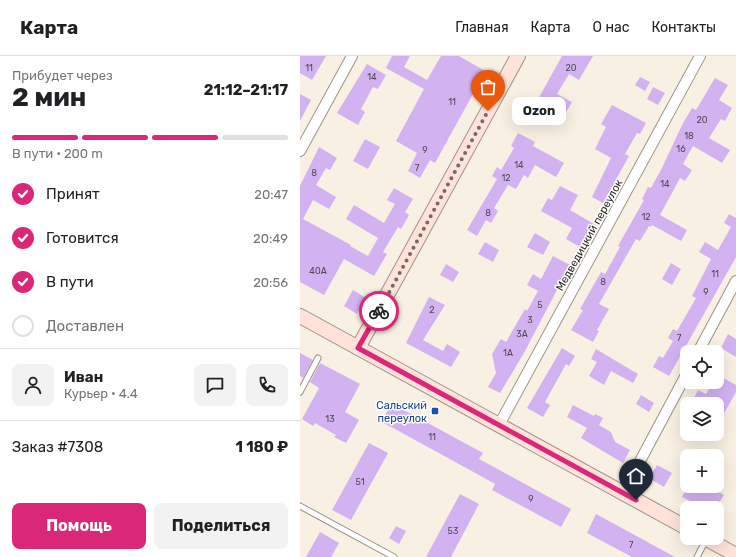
<!DOCTYPE html>
<html lang="ru">
<head>
<meta charset="utf-8">
<style>
  body { margin:0; font-family:Rubik,sans-serif; background:#f2f2f2; color:#202124; height:100vh; display:flex; flex-direction:column; font-size:15px; white-space:nowrap }
  * { box-sizing:border-box; margin:0 }
  p { font-size:13px; color:#757577 }
  .icon { flex:none; width:22px; height:22px; fill:none; stroke:currentColor; stroke-width:2; stroke-linecap:round; stroke-linejoin:round }
  .map { position:relative; flex:1; overflow:hidden }
  .details { display:flex; flex-direction:column; background:#fff; width:300px }
  .details>* { flex:none }
  .tools { position:absolute; left:380px; top:289px; display:grid; gap:8px }
  .tools a { display:grid; place-items:center; width:44px; height:44px; border-radius:8px; background:#fff; box-shadow:0 4px 16px #0002; font-size:20px }
  .pin { position:absolute; display:grid; place-items:center; width:34px; height:34px; color:#fff; margin:-41px -17px; border-radius:50% 50% 50% 0; rotate:-45deg; box-shadow:0 0 4px #0007 }
  .pin .icon { rotate:45deg }
  .courier { position:absolute; display:grid; place-items:center; width:40px; height:40px; margin:-20px; border:3px solid #db2777; border-radius:50%; background:#fff; color:#222; box-shadow:0 1px 5px #0007 }
  .bubble { position:absolute; height:28px; border-radius:8px; background:#fff; box-shadow:0 4px 16px #0002; font-size:13px; font-weight:700; line-height:28px; text-align:center }
  .summary em { font-style:normal; font-weight:700 }
  .summary div { display:flex; flex-direction:column-reverse }
  .summary { display:flex; align-items:center; justify-content:space-between; height:68px; padding:0 12px }
  h1 { font-size:26px; font-weight:700; line-height:30px }
  .bar { display:grid; grid-template-columns:repeat(4,1fr); gap:6px 4px; align-content:center; height:48px; padding:0 12px }
  .bar i { height:5px; border-radius:3px; background:#e0e0e0 }
  .bar .selected { background:#db2777 }
  .bar p { grid-column:span 4 }
  .line { display:flex; align-items:center; gap:10px; padding:0 12px; border-top:1px solid #e0e0e0 }
  .line div { flex:1 }
  .round { display:grid; place-items:center; flex:none; width:42px; height:42px; border-radius:8px; background:#f2f2f2 }
  ol { padding:0 12px; list-style:none }
  li { display:flex; align-items:center; gap:12px; height:44px }
  li p { margin-inline-start:auto }
  li .icon { padding:4px; border-radius:50%; background:#db2777; color:#fff; stroke-width:4 }
  li:last-child { color:#757577 }
  li i { width:22px; height:22px; border:2px solid #e0e0e0; border-radius:50% }
  .primary-button { display:flex; gap:8px; margin-top:auto; padding:8px 12px }
  .primary-button a { flex:1; height:46px; border-radius:8px; background:#db2777; color:#fff; font-size:16px; font-weight:700; line-height:46px; text-align:center }
  .primary-button a+a { background:#f2f2f2; color:#202124 }
  header { display:flex; align-items:center; gap:24px; box-sizing:border-box; height:56px; padding:0 20px; background:#fff; border-bottom:1px solid #e0e0e0 }
  header strong { font-size:19px }
  nav { display:flex; gap:22px; margin-inline-start:auto; font-size:14px }
  main { display:flex; flex:1; min-height:0 }
  .map>svg:first-child { display:block }
</style>
</head>
<body>
<header>
<strong>Карта</strong>
<nav><a>Главная</a><a>Карта</a><a>О нас</a><a>Контакты</a></nav>
</header>
<main>
<section class="details">
<div class="summary"><div><h1>2 мин</h1><p>Прибудет через</p></div><em>21:12–21:17</em></div>
<div class="bar"><i class="selected"></i><i class="selected"></i><i class="selected"></i><i></i><p>В пути · 200 m</p></div>
<ol>
<li><svg class="icon" aria-label="check" viewBox="0 0 24 24"><path d="M5 12l5 5 9-10"/></svg>Принят<p>20:47</p></li>
<li><svg class="icon" aria-label="check" viewBox="0 0 24 24"><path d="M5 12l5 5 9-10"/></svg>Готовится<p>20:49</p></li>
<li><svg class="icon" aria-label="check" viewBox="0 0 24 24"><path d="M5 12l5 5 9-10"/></svg>В пути<p>20:56</p></li>
<li><i></i>Доставлен</li>
</ol>
<div class="line" style="height:72px"><a class="round"><svg class="icon" aria-label="person" viewBox="0 0 24 24"><circle cx="12" cy="8" r="4"/><path d="M4 21q1-7 8-7t8 7"/></svg></a><div><b>Иван</b><p>Курьер · 4.4</p></div><a class="round"><svg class="icon" aria-label="chat" viewBox="0 0 24 24"><path d="M4 5h16v11H9l-5 4z"/></svg></a><a class="round"><svg class="icon" aria-label="phone" viewBox="0 0 24 24"><path d="M5 4h4l2 5-3 2q2 4 5 5l2-3 5 2v4C11 20 4 13 5 4z"/></svg></a></div>
<div class="line" style="height:52px"><div>Заказ #7308</div><b>1 180 ₽</b></div>
<div class="primary-button"><a>Помощь</a><a>Поделиться</a></div>
</section>
<div class="map">
<svg width="436" height="501" viewBox="0 0 436 501">
  <rect width="100%" height="100%" fill="#f9f0e4"/>
  <g fill="#d3b2f1">
    <path d="M 0,0 L 26,0 L 12,24 L 0,17 Z"/>
    <path d="M 92,0 L 110,0 L 104,11 L 127,24 L 141,0 L 159,0 L 187,16 L 175,39 L 173,38 L 135,107 L 130,104 L 120,122 L 108,115 L 117,97 L 96,85 L 124,33 L 86,12 Z"/>
    <path d="M 262,0 L 293,0 L 279,24 L 269,18 L 257,38 L 272,46 L 265,58 L 252,51 L 242,69 L 228,61 Z"/>
    <path d="M 67,8 L 86,19 L 78,33 L 73,31 L 61,53 L 65,56 L 58,69 L 37,57 Z"/>
    <path d="M 340,21 L 350,26 L 345,35 L 335,29 Z"/>
    <path d="M 415,22 L 428,29 L 419,44 L 432,52 L 425,65 L 421,63 L 409,82 L 430,94 L 422,107 L 393,90 L 383,108 L 392,114 L 385,125 L 380,122 L 360,159 L 387,174 L 381,185 L 352,169 L 351,171 L 349,170 L 340,185 L 336,183 L 299,248 L 309,253 L 297,274 L 299,275 L 293,286 L 271,274 L 283,254 L 280,253 L 301,216 L 305,218 L 320,191 L 318,190 L 344,144 L 342,143 L 348,131 L 351,132 L 362,112 L 382,69 L 392,52 L 396,54 Z"/>
    <path d="M 353,31 L 365,37 L 358,49 L 347,43 Z"/>
    <path d="M 0,38 L 11,44 L 0,65 Z"/>
    <path d="M 312,49 L 346,67 L 340,78 L 337,77 L 325,98 L 329,100 L 303,147 L 292,141 L 311,102 L 295,93 L 306,71 L 301,68 Z"/>
    <path d="M 218,77 L 235,86 L 233,90 L 264,107 L 256,121 L 235,109 L 228,122 L 224,119 L 216,133 L 208,129 L 194,152 L 198,155 L 191,167 L 186,164 L 177,180 L 167,174 L 197,123 L 192,120 L 197,111 L 201,114 L 214,92 L 211,90 Z"/>
    <path d="M 65,83 L 80,91 L 68,113 L 53,105 Z"/>
    <path d="M 19,91 L 37,102 L 30,114 L 26,112 L 16,129 L 36,141 L 29,153 L 13,144 L 3,163 L 51,189 L 50,190 L 68,200 L 78,182 L 46,163 L 54,149 L 84,167 L 95,148 L 87,144 L 94,132 L 113,143 L 105,156 L 109,159 L 101,173 L 98,171 L 83,196 L 87,198 L 74,220 L 44,203 L 24,239 L 0,226 L 0,130 Z"/>
    <path d="M 260,130 L 278,139 L 270,154 L 294,168 L 280,191 L 266,183 L 272,172 L 241,155 L 248,142 L 252,144 Z"/>
    <path d="M 429,158 L 436,162 L 436,201 L 369,320 L 353,311 L 359,300 L 363,302 L 373,285 L 368,282 L 373,273 L 377,275 L 396,242 L 392,240 L 411,203 L 399,196 L 405,186 L 418,194 L 431,171 L 424,167 Z"/>
    <path d="M 235,177 L 250,186 L 243,199 L 227,191 Z"/>
    <path d="M 185,186 L 199,194 L 193,206 L 178,198 Z"/>
    <path d="M 253,200 L 270,209 L 224,297 L 200,337 L 188,331 L 196,317 L 192,298 L 201,283 L 206,286 L 225,253 L 227,255 L 238,235 L 227,229 L 233,218 L 241,223 Z"/>
    <path d="M 371,207 L 381,213 L 372,229 L 362,223 Z"/>
    <path d="M 146,208 L 159,216 L 153,226 L 140,219 Z"/>
    <path d="M 53,234 L 66,242 L 57,258 L 44,250 Z"/>
    <path d="M 129,241 L 145,249 L 123,284 L 143,295 L 147,288 L 160,296 L 151,311 L 106,287 Z"/>
    <path d="M 428,278 L 436,283 L 436,301 L 421,292 Z"/>
    <path d="M 262,292 L 275,300 L 269,310 L 266,308 L 245,346 L 250,349 L 243,361 L 227,352 Z"/>
    <path d="M 296,293 L 338,318 L 333,327 L 311,315 L 304,329 L 289,320 L 297,306 L 291,303 Z"/>
    <path d="M 0,297 L 13,304 L 3,322 L 0,320 Z"/>
    <path d="M 20,307 L 60,328 L 45,356 L 59,364 L 46,387 L 34,381 L 36,379 L 15,367 L 13,370 L 2,363 L 19,332 L 10,326 Z"/>
    <path d="M 418,319 L 436,329 L 436,336 L 417,370 L 417,348 L 401,348 L 393,344 L 398,334 L 406,338 L 413,326 L 417,326 Z"/>
    <path d="M 341,339 L 354,347 L 349,356 L 336,348 Z"/>
    <path d="M 91,347 L 183,397 L 179,403 L 271,453 L 261,471 L 192,434 L 195,428 L 179,419 L 82,366 Z"/>
    <path d="M 273,349 L 294,360 L 295,358 L 303,362 L 299,369 L 311,376 L 315,386 L 330,394 L 323,407 L 281,382 L 287,372 L 267,361 Z"/>
    <path d="M 69,387 L 88,397 L 51,464 L 32,454 Z"/>
    <path d="M 357,409 L 372,417 L 364,431 L 349,422 Z"/>
    <path d="M 388,430 L 409,430 L 424,439 L 416,452 L 404,452 L 382,441 Z"/>
    <path d="M 160,438 L 179,448 L 151,501 L 126,501 Z"/>
    <path d="M 296,458 L 375,501 L 332,501 L 287,477 Z"/>
    <path d="M 96,470 L 106,475 L 99,488 L 89,482 Z"/>
    <path d="M 20,476 L 39,487 L 31,501 L 6,501 Z"/>
  </g>
  <g fill="none" stroke-linecap="round" stroke-linejoin="round">
    <g stroke="#9c9389" stroke-width="7">
      <g id="lane">
        <path d="M 0,336 L 18,302"/>
        <path d="M 0,450 L 94,501"/>
        <path d="M 397,501 L 406,484"/>
      </g>
    </g>
    <g stroke="#9c9389" stroke-width="12">
      <g id="street">
        <path d="M 0,95 L 52,0"/>
        <path d="M 398,296 L 436,225"/>
        <path d="M 199,369 L 400,0"/>
        <path d="M 323,437 L 387,317"/>
      </g>
    </g>
    <g stroke="#9c9389" stroke-width="16">
      <g id="secondary">
        <path d="M 0,260 L 387,472"/>
        <path d="M 58,292 L 218,0"/>
        <path d="M 405,482 L 436,499"/>
      </g>
    </g>
    <use href="#lane" stroke="#fff" stroke-width="5"/>
    <use href="#street" stroke="#fff" stroke-width="10"/>
    <use href="#secondary" stroke="#ffe2d9" stroke-width="14"/>
  </g>
  <g fill="none" stroke-linecap="round" stroke-linejoin="round">
    <path stroke="#716c65" stroke-width="4" stroke-dasharray="0 7.2" d="M 79,255 L 188,55"/>
    <path stroke="#db2777" stroke-width="5" d="M 79,255 L 58,292 L 336,444"/>
  </g>
  <rect fill="#1a4fb4" stroke="#fff" stroke-width="1.5" x="131" y="351" width="8" height="8" rx="2"/>
  <g text-anchor="middle" stroke-width="3" stroke-linejoin="round" paint-order="stroke">
    <g font-size="9" fill="#534855">
      <text x="9" y="15">11</text>
      <text x="271" y="15">20</text>
      <text x="72" y="24">14</text>
      <text x="152" y="49">11</text>
      <text x="402" y="67">20</text>
      <text x="389" y="83">18</text>
      <text x="381" y="96">16</text>
      <text x="125" y="97">9</text>
      <text x="219" y="112">14</text>
      <text x="117" y="115">7</text>
      <text x="14" y="120">8</text>
      <text x="206" y="125">12</text>
      <text x="365" y="131">14</text>
      <text x="188" y="160">8</text>
      <text x="346" y="164">12</text>
      <text x="18" y="218">40А</text>
      <text x="415" y="221">11</text>
      <text x="303" y="229">8</text>
      <text x="406" y="239">9</text>
      <text x="240" y="252">5</text>
      <text x="132" y="257">2</text>
      <text x="230" y="267">3</text>
      <text x="222" y="281">3А</text>
      <text x="379" y="285">7</text>
      <text x="208" y="300">1А</text>
      <text x="30" y="366">13</text>
      <text x="132" y="384">11</text>
      <text x="60" y="429">51</text>
      <text x="231" y="446">9</text>
      <text x="153" y="478">53</text>
      <text x="331" y="492">7</text>
    </g>
    <g font-size="11" fill="#282521" stroke="#fff">
      <text transform="translate(289 179) rotate(-61)" y="4">Медведицкий переулок</text>
    </g>
    <g font-size="11" fill="#164399" stroke="#fff" text-anchor="end">
      <text x="127" y="353">Сальский<tspan x="127" dy="13">переулок</tspan></text>
    </g>
  </g>
</svg>
<div class="tools">
<a><svg class="icon" aria-label="locate" viewBox="0 0 24 24"><circle cx="12" cy="12" r="6"/><path d="M12 2v4M12 18v4M2 12h4M18 12h4"/></svg></a>
<a><svg class="icon" aria-label="layers" viewBox="0 0 24 24"><path d="M12 4l9 5-9 5-9-5zM3 14l9 5 9-5"/></svg></a>
<a>+</a>
<a>−</a>
</div>
<div class="pin" style="left:188px;top:55px;background:#ea580c"><svg class="icon" aria-label="bag" viewBox="0 0 24 24"><path d="M5 8h14l-1 12H6zM9 8a3 3 0 0 1 6 0"/></svg></div>
<div class="pin" style="left:336px;top:444px;background:#1f2937"><svg class="icon" aria-label="home" viewBox="0 0 24 24"><path d="M3 11l9-7 9 7M6 9v11h12V9"/></svg></div>
<div class="courier" style="left:79px;top:255px"><svg class="icon" aria-label="bike" viewBox="0 0 24 24"><circle cx="6" cy="16" r="4"/><circle cx="18" cy="16" r="4"/><path d="M6 16l4-8h5l3 8M10 8l3 8H6M13 5h3"/></svg></div>
<div class="bubble" style="left:212px;top:41px;width:54px">Ozon</div>
</div>
</main>
</body>
</html>
